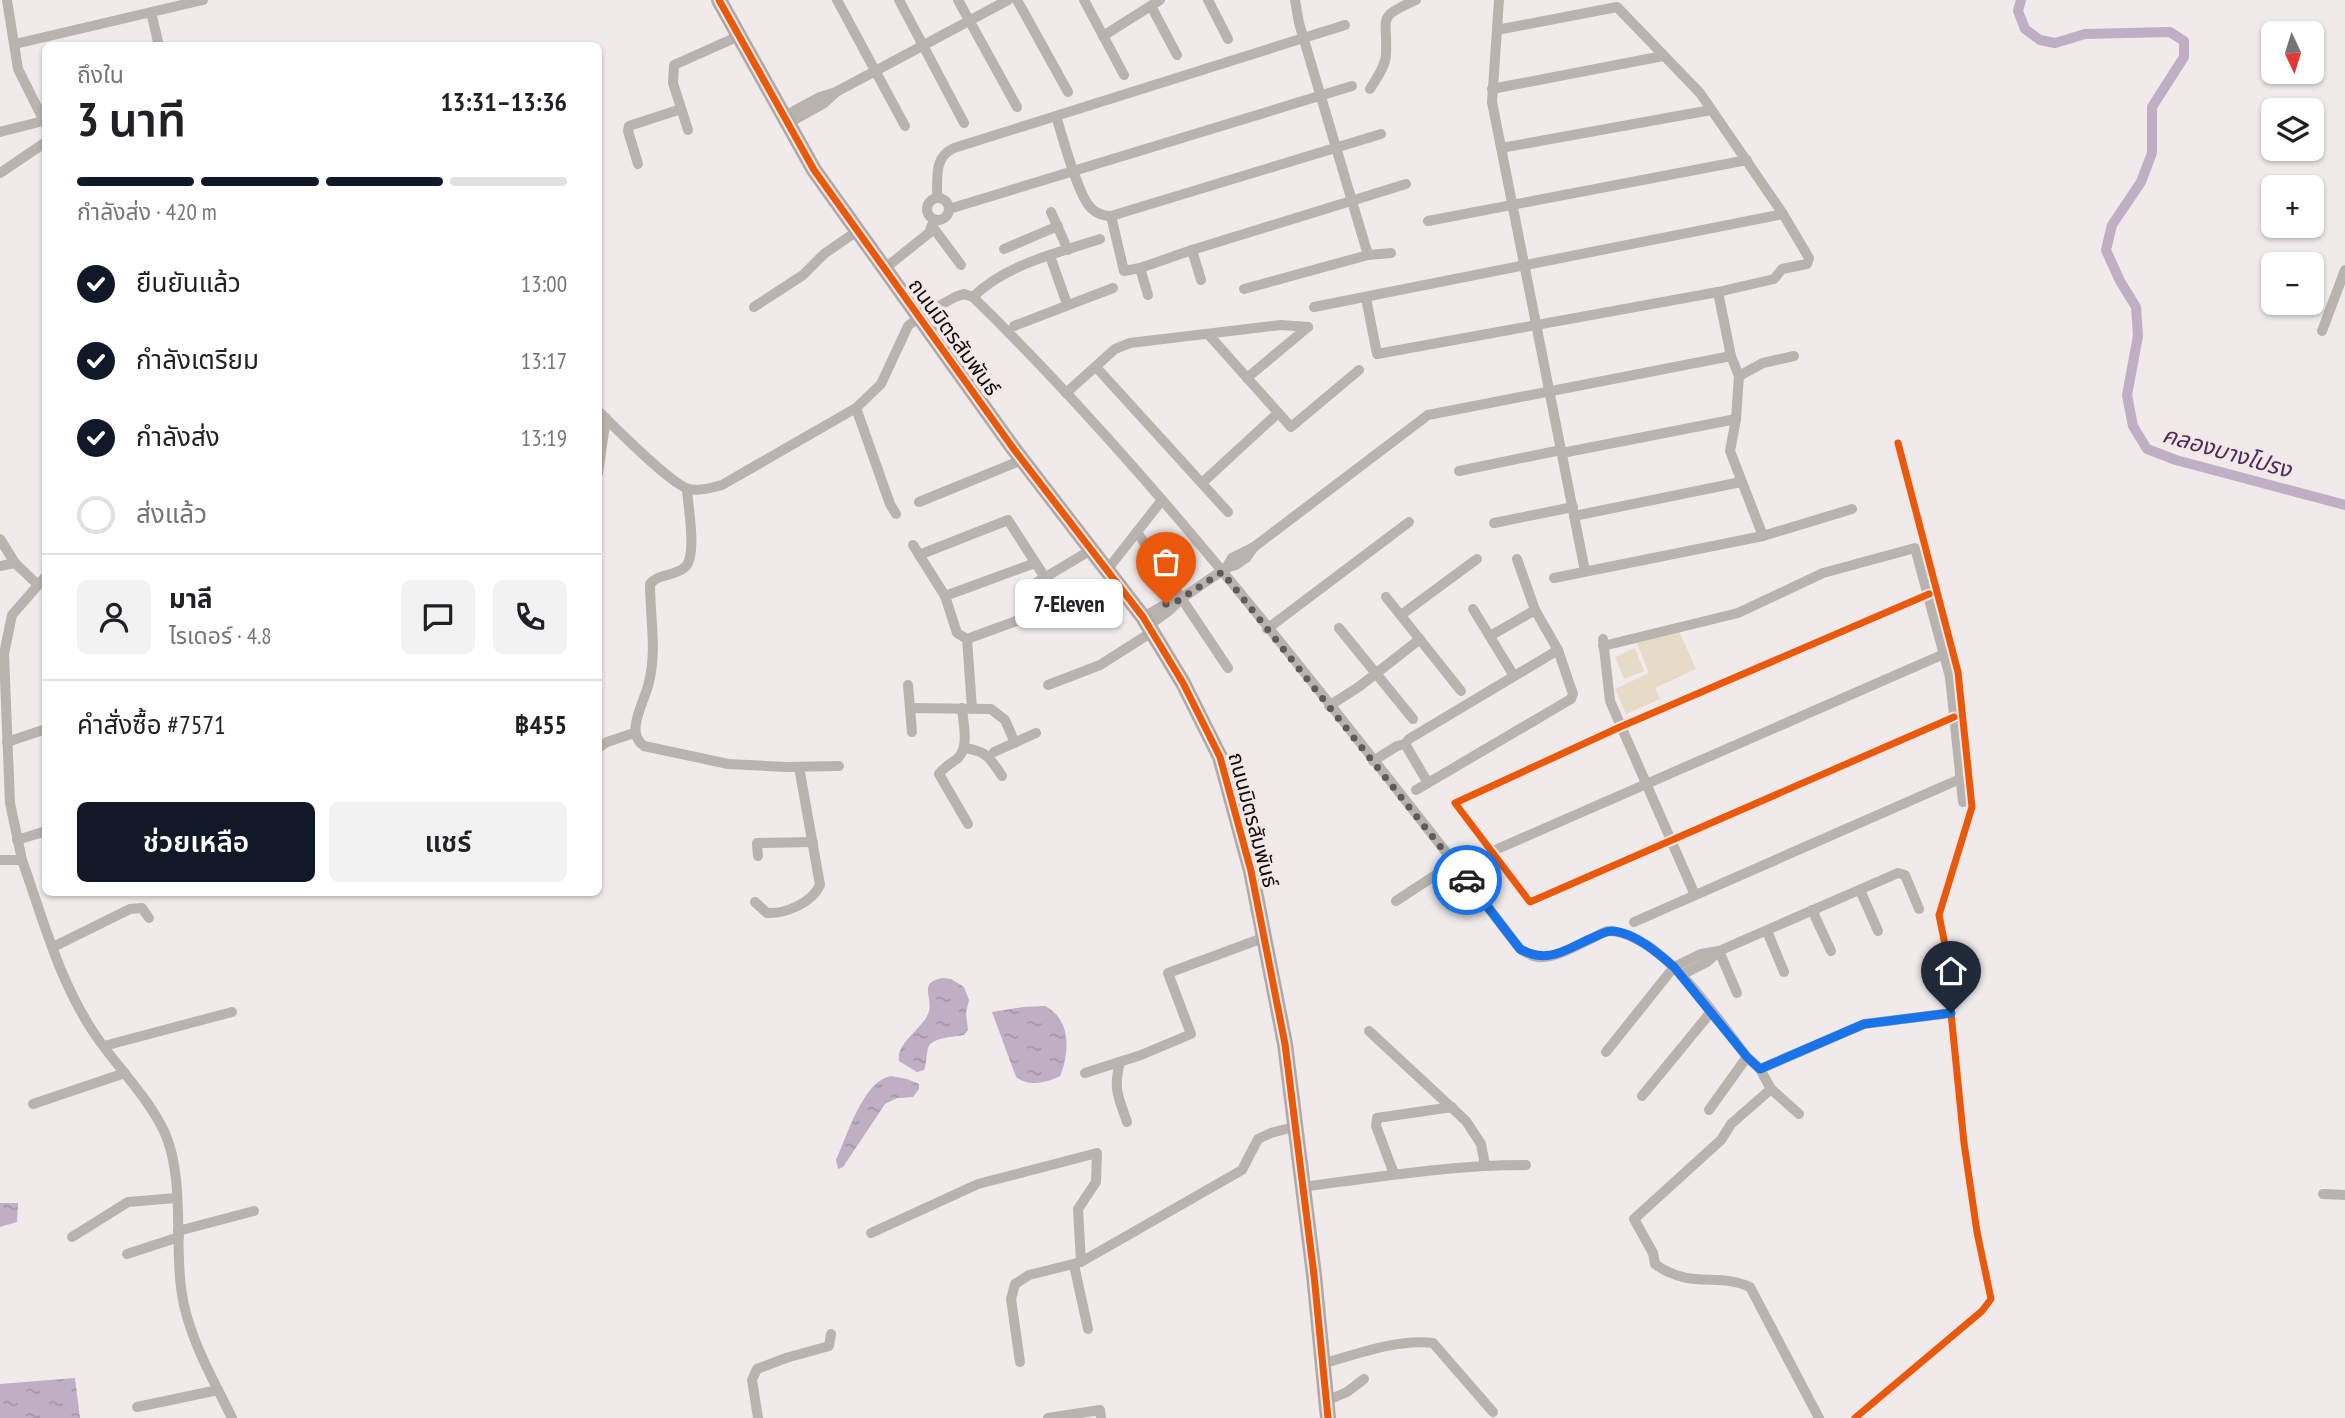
<!DOCTYPE html>
<html lang="th">
<head>
<meta charset="utf-8">
<style>
  body { margin:0; font-family:"PT Sans Narrow","Noto Sans Thai",sans-serif; background:#f2f2f2; color:#202124; height:100vh; display:flex; flex-direction:column; font-size:26px; white-space:nowrap }
  * { box-sizing:border-box; margin:0 }
  p { font-size:23px; color:#757577 }
  .icon { flex:none; width:38px; height:38px; fill:none; stroke:currentColor; stroke-width:2; stroke-linecap:round; stroke-linejoin:round }
  .map { position:relative; flex:1; overflow:hidden }
  .drawer { position:absolute; left:42px; top:42px; width:560px; height:854px; display:flex; flex-direction:column; background:#fff; border-radius:10px; box-shadow:0 2px 5px #0004 }
  .drawer>* { flex:none }
  .needle { width:46px; rotate:176deg }
  .controls { position:absolute; left:2261px; top:21px; display:grid; gap:14px }
  .controls a { display:grid; place-items:center; width:63px; height:63px; border-radius:10px; background:#fff; box-shadow:0 2px 5px #0004; font-size:35px }
  .pin { position:absolute; display:grid; place-items:center; width:60px; height:60px; color:#fff; margin:-72px -30px; border-radius:50% 50% 50% 0; rotate:-45deg; box-shadow:0 0 7px #0007 }
  .pin .icon { rotate:45deg }
  .courier { position:absolute; display:grid; place-items:center; width:70px; height:70px; margin:-35px; border:5px solid #1a73e8; border-radius:50%; background:#fff; color:#222; box-shadow:0 2px 9px #0007 }
  .bubble { position:absolute; height:49px; border-radius:10px; background:#fff; box-shadow:0 2px 5px #0004; font-size:23px; font-weight:600; line-height:49px; text-align:center }
  .headline em { font-style:normal; font-weight:600 }
  .headline div { display:flex; flex-direction:column-reverse }
  .headline { display:flex; align-items:center; justify-content:space-between; height:119px; padding:0 35px }
  h1 { font-size:46px; font-weight:600; line-height:52px }
  .bar { display:grid; grid-template-columns:repeat(4,1fr); gap:10px 7px; align-content:center; height:84px; padding:0 35px }
  .bar i { height:9px; border-radius:5px; background:#e0e0e0 }
  .bar .selected { background:#111827 }
  .bar p { grid-column:span 4 }
  .line { display:flex; align-items:center; gap:18px; padding:0 35px; border-top:2px solid #e0e0e0 }
  .line div { flex:1 }
  .round { display:grid; place-items:center; flex:none; width:74px; height:74px; border-radius:10px; background:#f2f2f2 }
  ol { padding:0 35px; list-style:none }
  li { display:flex; align-items:center; gap:21px; height:77px }
  li p { margin-inline-start:auto }
  li .icon { padding:7px; border-radius:50%; background:#111827; color:#fff; stroke-width:4 }
  li:last-child { color:#757577 }
  li i { width:38px; height:38px; border:4px solid #e0e0e0; border-radius:50% }
  .action { display:flex; gap:14px; margin-top:auto; padding:14px 35px }
  .action a { flex:1; height:80px; border-radius:10px; background:#111827; color:#fff; font-size:28px; font-weight:600; line-height:80px; text-align:center }
  .action a+a { background:#f2f2f2; color:#202124 }
  .map>svg:first-child { display:block }
</style>
</head>
<body>
<div class="map">
<svg width="2345" height="1418" viewBox="0 0 2345 1418">
  <defs>
    <pattern id="water-ripples" width="26" height="14" patternUnits="userSpaceOnUse" patternTransform="scale(1.75)"><rect width="26" height="14" fill="#c0aec4"/><path d="M2 4q2-2 4 0t4 0M15 11q2-2 4 0t4 0" fill="none" stroke="#a494a7"/></pattern>
  </defs>
  <rect width="100%" height="100%" fill="#f0eaea"/>
  <g fill="#e7dbc8">
    <path d="M 1678,629 L 1696,669 L 1655,688 L 1660,699 L 1626,714 L 1615,689 L 1649,673 L 1636,641 Z"/>
    <path d="M 1635,648 L 1644,671 L 1624,679 L 1615,657 Z"/>
  </g>
  <g fill="url(#water-ripples)">
    <path d="M 943,978 L 951,979 L 964,987 L 969,1000 L 966,1013 L 968,1030 L 964,1035 C 954,1037 932,1037 928,1048 C 926,1055 927,1063 924,1070 L 917,1072 L 899,1061 C 896,1043 921,1030 928,1014 C 935,1000 916,982 943,978 Z"/>
    <path d="M 1045,1006 C 1071,1019 1070,1052 1060,1076 C 1046,1083 1029,1087 1016,1077 L 992,1012 L 1023,1007 Z"/>
    <path d="M 891,1076 L 907,1079 L 919,1084 L 919,1089 L 913,1097 L 897,1098 L 885,1104 L 843,1167 L 838,1169 L 836,1160 C 847,1136 863,1081 891,1076 Z"/>
    <path d="M 0,1203 L 18,1203 L 17,1222 L 0,1227 Z"/>
    <path d="M 75,1378 L 80,1418 L 0,1418 L 0,1384 Z"/>
  </g>
  <g fill="none" stroke-linecap="round" stroke-linejoin="round">
    <path stroke="#c0aec4" stroke-width="10" d="M 2021,0 L 2018,11 L 2025,29 L 2040,40 L 2055,43 L 2085,34 L 2170,32 L 2184,41 L 2184,57 L 2152,107 L 2152,153 L 2141,182 L 2112,225 L 2106,250 L 2120,281 L 2136,307 L 2138,336 L 2127,395 L 2133,426 L 2147,449 L 2176,460 L 2345,505"/>
    <g stroke="#b9b3af" stroke-width="10">
      <path d="M 7,0 L 18,69 L 46,125"/>
      <path d="M 837,0 L 905,126"/>
      <path d="M 899,0 L 964,123"/>
      <path d="M 958,0 L 1017,107"/>
      <path d="M 1017,0 L 1068,92"/>
      <path d="M 1084,0 L 1124,75"/>
      <path d="M 1208,0 L 1228,39"/>
      <path d="M 1295,0 L 1299,23 L 1368,255"/>
      <path d="M 1499,0 L 1492,102 L 1585,571"/>
      <path d="M 1151,6 L 1177,55"/>
      <path d="M 151,12 L 159,46"/>
      <path d="M 1103,36 L 1160,0"/>
      <path d="M 15,44 L 203,0"/>
      <path d="M 1370,89 C 1376,79 1386,66 1386,54 C 1388,17 1375,18 1416,0"/>
      <path d="M 1492,89 L 1663,56"/>
      <path d="M 1056,116 C 1062,135 1078,196 1091,208 C 1096,213 1103,216 1111,216 L 1381,134"/>
      <path d="M 783,117 L 820,97 L 836,92 L 1008,0"/>
      <path d="M 787,124 L 823,104 L 834,94"/>
      <path d="M 688,130 L 673,83 L 674,65 L 739,36"/>
      <path d="M 0,132 L 43,121"/>
      <path d="M 1501,148 L 1711,110"/>
      <path d="M 638,164 L 628,131 L 629,126 L 681,109"/>
      <path d="M 0,173 L 46,142"/>
      <circle cx="938" cy="209" r="11"/>
      <path d="M 937,198 C 938,179 933,157 954,148 L 1345,25"/>
      <path d="M 949,209 L 1352,86"/>
      <path d="M 1051,212 L 1068,250"/>
      <path d="M 1111,216 L 1124,271 L 1140,268 L 1192,250 L 1406,184"/>
      <path d="M 1428,221 L 1747,160"/>
      <path d="M 932,226 L 961,265"/>
      <path d="M 1004,249 L 1058,226"/>
      <path d="M 1192,250 L 1201,280"/>
      <path d="M 1050,256 L 1067,304"/>
      <path d="M 1140,268 L 1148,295"/>
      <path d="M 884,269 L 929,233 L 934,220"/>
      <path d="M 1244,289 L 1368,255 L 1391,253"/>
      <path d="M 1718,292 L 1731,356 L 1739,376 L 1736,419 L 1730,451 L 1763,536"/>
      <path d="M 973,297 C 1148,468 1302,668 1453,861 C 1476,890 1497,920 1520,949 C 1527,953 1534,958 1542,957 C 1560,957 1589,939 1607,931 C 1660,931 1717,1018 1747,1057 L 1760,1069 L 1771,1089 L 1799,1114"/>
      <path d="M 1366,298 L 1377,354 L 1718,292 L 1774,279 L 1782,269 L 1807,264 L 1809,258 L 1783,214 L 1700,93 L 1617,7 L 1497,30"/>
      <path d="M 754,307 L 803,275 L 824,254 L 857,231"/>
      <path d="M 1314,307 L 1783,214"/>
      <path d="M 1014,326 L 1113,288"/>
      <path d="M 2322,331 L 2345,270"/>
      <path d="M 1208,334 L 1291,427 L 1359,370"/>
      <path d="M 1096,367 L 1228,512"/>
      <path d="M 1739,376 L 1763,363 L 1794,356"/>
      <path d="M 1247,378 L 1308,327"/>
      <path d="M 1066,393 L 1115,349 L 1130,343 L 1281,325 L 1308,327"/>
      <path d="M 856,408 L 890,504 L 896,514"/>
      <path d="M 598,411 C 615,427 671,485 689,489 C 700,491 711,488 722,485 L 856,408 L 881,384 L 908,326 L 919,317 L 955,297 L 964,294 L 973,297 C 1006,264 1058,253 1100,239"/>
      <path d="M 1562,453 L 1736,419"/>
      <path d="M 1459,471 L 1561,450"/>
      <path d="M 598,473 L 606,418"/>
      <path d="M 1202,483 L 1278,413"/>
      <path d="M 687,489 C 688,507 698,558 684,568 C 672,577 659,573 650,584 C 650,616 657,650 649,682 C 645,702 624,732 644,746 L 728,764 L 786,767 L 839,766"/>
      <path d="M 919,502 L 1022,460"/>
      <path d="M 1574,516 L 1741,482"/>
      <path d="M 1494,523 L 1573,507"/>
      <path d="M 1137,532 L 1228,668"/>
      <path d="M 0,539 L 15,563 L 37,584"/>
      <path d="M 913,545 L 945,596 L 957,633 L 967,639 L 1038,613 L 1039,608 L 1031,589 L 1034,584 L 1091,550"/>
      <path d="M 919,555 L 1008,520 L 1046,579"/>
      <path d="M 0,566 L 15,563"/>
      <path d="M 1226,568 L 1232,558 L 1254,547 L 1428,415 L 1731,356"/>
      <path d="M 1107,570 L 1162,500"/>
      <path d="M 46,576 L 12,615 L 4,654 L 10,803 L 22,860 C 43,919 60,984 96,1036 C 118,1068 147,1096 164,1131 C 187,1181 172,1252 184,1305 C 193,1345 214,1381 232,1418"/>
      <path d="M 1554,578 L 1763,536 L 1852,509"/>
      <path d="M 1929,594 L 1620,727 L 1455,803 L 1530,902 L 1954,717"/>
      <path d="M 945,596 L 1035,563"/>
      <path d="M 1386,597 L 1461,691"/>
      <path d="M 1473,609 L 1514,676"/>
      <path d="M 1401,615 L 1477,559"/>
      <path d="M 1143,617 L 1166,604 L 1175,602"/>
      <path d="M 1148,626 L 1170,610 L 1182,598 L 1226,568 L 1236,565 L 1246,558 L 1254,547"/>
      <path d="M 1339,628 L 1413,719"/>
      <path d="M 1267,629 L 1409,522"/>
      <path d="M 1490,636 L 1535,610"/>
      <path d="M 967,639 L 972,708"/>
      <path d="M 1603,639 L 1610,701 L 1695,895"/>
      <path d="M 1603,646 L 1738,613 L 1823,573 L 1915,548 L 1950,677 L 1963,802"/>
      <path d="M 908,685 L 912,732"/>
      <path d="M 1048,685 L 1100,665 L 1152,632"/>
      <path d="M 1329,706 L 1360,686 L 1420,639"/>
      <path d="M 910,708 L 991,709 L 1005,720 L 1015,743"/>
      <path d="M 962,708 C 963,723 970,748 957,759 C 950,764 944,767 939,774 L 968,824"/>
      <path d="M 7,742 L 46,729"/>
      <path d="M 598,748 L 607,742 L 634,733"/>
      <path d="M 964,748 C 987,751 990,758 1002,776"/>
      <path d="M 994,752 L 1036,733"/>
      <path d="M 1373,761 L 1397,746 L 1405,744"/>
      <path d="M 1428,783 L 1405,744 L 1409,739 L 1558,650"/>
      <path d="M 1416,790 L 1571,699 L 1573,694 L 1558,650 L 1535,610 L 1517,559"/>
      <path d="M 17,840 L 46,831"/>
      <path d="M 758,856 L 757,843 L 813,842"/>
      <path d="M 0,860 L 22,860"/>
      <path d="M 1460,871 L 1486,854 L 1944,654"/>
      <path d="M 1465,878 L 1490,858"/>
      <path d="M 1860,890 L 1878,931"/>
      <path d="M 1396,901 L 1454,863"/>
      <path d="M 755,902 L 767,913 C 785,914 812,903 820,885 L 799,767"/>
      <path d="M 1812,910 L 1831,951"/>
      <path d="M 1634,922 L 1960,779"/>
      <path d="M 1767,931 L 1784,972"/>
      <path d="M 53,947 L 130,909 L 142,908 L 149,918"/>
      <path d="M 1719,951 L 1737,993"/>
      <path d="M 1681,975 L 1707,962 L 1719,951"/>
      <path d="M 1369,1031 L 1466,1121 L 1481,1144 L 1485,1165"/>
      <path d="M 104,1046 L 232,1012"/>
      <path d="M 1606,1052 L 1674,967 L 1701,954 L 1719,951 L 1898,873 L 1905,875 L 1919,909"/>
      <path d="M 1120,1062 C 1113,1089 1118,1096 1127,1122"/>
      <path d="M 1760,1069 L 1864,1024 L 1951,1013"/>
      <path d="M 1085,1073 L 1141,1055 L 1191,1034 L 1168,973 L 1263,938"/>
      <path d="M 1771,1089 L 1731,1124 L 1721,1140 L 1634,1219 L 1653,1253 L 1655,1264 C 1691,1290 1718,1272 1750,1287 L 1819,1418"/>
      <path d="M 1642,1096 L 1711,1012"/>
      <path d="M 33,1104 L 125,1073"/>
      <path d="M 1709,1110 L 1747,1057"/>
      <path d="M 1394,1174 L 1376,1126 L 1377,1118 L 1452,1107"/>
      <path d="M 1302,1187 C 1377,1177 1451,1165 1526,1165"/>
      <path d="M 2323,1194 L 2345,1195"/>
      <path d="M 178,1231 L 254,1211"/>
      <path d="M 871,1233 L 978,1184 L 1097,1153 L 1096,1182 L 1078,1209 L 1081,1262"/>
      <path d="M 72,1237 L 128,1202 L 176,1198"/>
      <path d="M 127,1254 L 179,1237"/>
      <path d="M 1074,1265 L 1088,1329"/>
      <path d="M 1020,1362 L 1011,1299 L 1015,1284 L 1029,1275 L 1081,1262 L 1242,1170 L 1258,1139 L 1271,1133 L 1294,1127"/>
      <path d="M 1322,1364 C 1357,1354 1396,1339 1433,1343 L 1493,1412"/>
      <path d="M 1326,1401 L 1347,1392 L 1364,1379"/>
      <path d="M 137,1407 L 218,1390"/>
      <path d="M 758,1418 L 752,1380 L 757,1369 L 786,1358 L 829,1346 L 831,1334"/>
      <path d="M 1048,1418 L 1100,1410 L 1101,1418"/>
      <path d="M 1855,1418 L 1982,1311 L 1991,1299 L 1977,1232 L 1964,1143 L 1951,1013 L 1949,965 L 1939,915 L 1972,807 L 1958,672 L 1898,443"/>
    </g>
    <path stroke="#afa8a4" stroke-width="16" d="M 719,0 L 814,170 L 1013,448 L 1143,617 L 1183,683 L 1220,757 L 1251,871 L 1285,1044 L 1314,1275 L 1328,1418"/>
    <g stroke="#f3e8e7" stroke-width="11">
      <g id="cycleway">
        <path d="M 719,0 L 814,170 L 1013,448 L 1143,617 L 1183,683 L 1220,757 L 1251,871 L 1285,1044 L 1314,1275 L 1328,1418"/>
        <path d="M 1929,594 L 1620,727 L 1455,803 L 1530,902 L 1954,717"/>
        <path d="M 1855,1418 L 1982,1311 L 1991,1299 L 1977,1232 L 1964,1143 L 1951,1013 L 1949,965 L 1939,915 L 1972,807 L 1958,672 L 1898,443"/>
      </g>
    </g>
    <use href="#cycleway" stroke="#e8590c" stroke-width="7"/>
  </g>
  <g fill="none" stroke-linecap="round" stroke-linejoin="round">
    <path stroke="#5e5a5a" stroke-width="7" stroke-dasharray="0 12.6" d="M 1166,604 L 1176,602 L 1222,572 L 1467,880"/>
    <path stroke="#1a73e8" stroke-width="9" d="M 1467,880 L 1520,949 C 1548,965 1566,949 1592,938 C 1599,935 1605,931 1613,931 C 1635,933 1658,953 1674,967 L 1747,1057 L 1760,1069 L 1864,1024 L 1951,1013"/>
  </g>
  <g text-anchor="middle" stroke-width="7" stroke-linejoin="round" paint-order="stroke">
    <g font-size="21" fill="#0f0c0c" stroke="#f3e8e7">
      <text transform="translate(954 337) rotate(54)" y="7">ถนนมิตรสัมพันธ์</text>
      <text transform="translate(1253 820) rotate(75)" y="7">ถนนมิตรสัมพันธ์</text>
    </g>
    <g font-size="23" font-style="italic" fill="#4c2d58" stroke="#f3e8e7">
      <text transform="translate(2227 452) rotate(16)" y="8">คลองบางโปรง</text>
    </g>
  </g>
</svg>
<div class="controls">
<a><svg class="needle" viewBox="-14 -14 28 28"><path d="M0-13l5 13h-10z" fill="#e53935"/><path d="M0 13l5-13h-10z" fill="#757577"/></svg></a>
<a><svg class="icon" aria-label="layers" viewBox="0 0 24 24"><path d="M12 4l9 5-9 5-9-5zM3 14l9 5 9-5"/></svg></a>
<a>+</a>
<a>−</a>
</div>
<div class="pin" style="left:1166px;top:604px;background:#ea580c"><svg class="icon" aria-label="bag" viewBox="0 0 24 24"><path d="M5 8h14l-1 12H6zM9 8a3 3 0 0 1 6 0"/></svg></div>
<div class="pin" style="left:1951px;top:1013px;background:#1f2937"><svg class="icon" aria-label="home" viewBox="0 0 24 24"><path d="M3 11l9-7 9 7M6 9v11h12V9"/></svg></div>
<div class="courier" style="left:1467px;top:880px"><svg class="icon" aria-label="car" viewBox="0 0 24 24"><path d="M5 17H2v-5l4-1 3-4h7l3 4 3 1v5h-3M9 17h6M6 11h13"/><circle cx="7" cy="17" r="2"/><circle cx="17" cy="17" r="2"/></svg></div>
<div class="bubble" style="left:1015px;top:579px;width:108px">7-Eleven</div>
<section class="drawer">
<div class="headline"><div><h1>3 นาที</h1><p>ถึงใน</p></div><em>13:31–13:36</em></div>
<div class="bar"><i class="selected"></i><i class="selected"></i><i class="selected"></i><i></i><p>กำลังส่ง · 420 m</p></div>
<ol>
<li><svg class="icon" aria-label="check" viewBox="0 0 24 24"><path d="M5 12l5 5 9-10"/></svg>ยืนยันแล้ว<p>13:00</p></li>
<li><svg class="icon" aria-label="check" viewBox="0 0 24 24"><path d="M5 12l5 5 9-10"/></svg>กำลังเตรียม<p>13:17</p></li>
<li><svg class="icon" aria-label="check" viewBox="0 0 24 24"><path d="M5 12l5 5 9-10"/></svg>กำลังส่ง<p>13:19</p></li>
<li><i></i>ส่งแล้ว</li>
</ol>
<div class="line" style="height:126px"><a class="round"><svg class="icon" aria-label="person" viewBox="0 0 24 24"><circle cx="12" cy="8" r="4"/><path d="M4 21q1-7 8-7t8 7"/></svg></a><div><b>มาลี</b><p>ไรเดอร์ · 4.8</p></div><a class="round"><svg class="icon" aria-label="chat" viewBox="0 0 24 24"><path d="M4 5h16v11H9l-5 4z"/></svg></a><a class="round"><svg class="icon" aria-label="phone" viewBox="0 0 24 24"><path d="M5 4h4l2 5-3 2q2 4 5 5l2-3 5 2v4C11 20 4 13 5 4z"/></svg></a></div>
<div class="line" style="height:91px"><div>คำสั่งซื้อ #7571</div><b>฿455</b></div>
<div class="action"><a>ช่วยเหลือ</a><a>แชร์</a></div>
</section>
</div>
</body>
</html>
